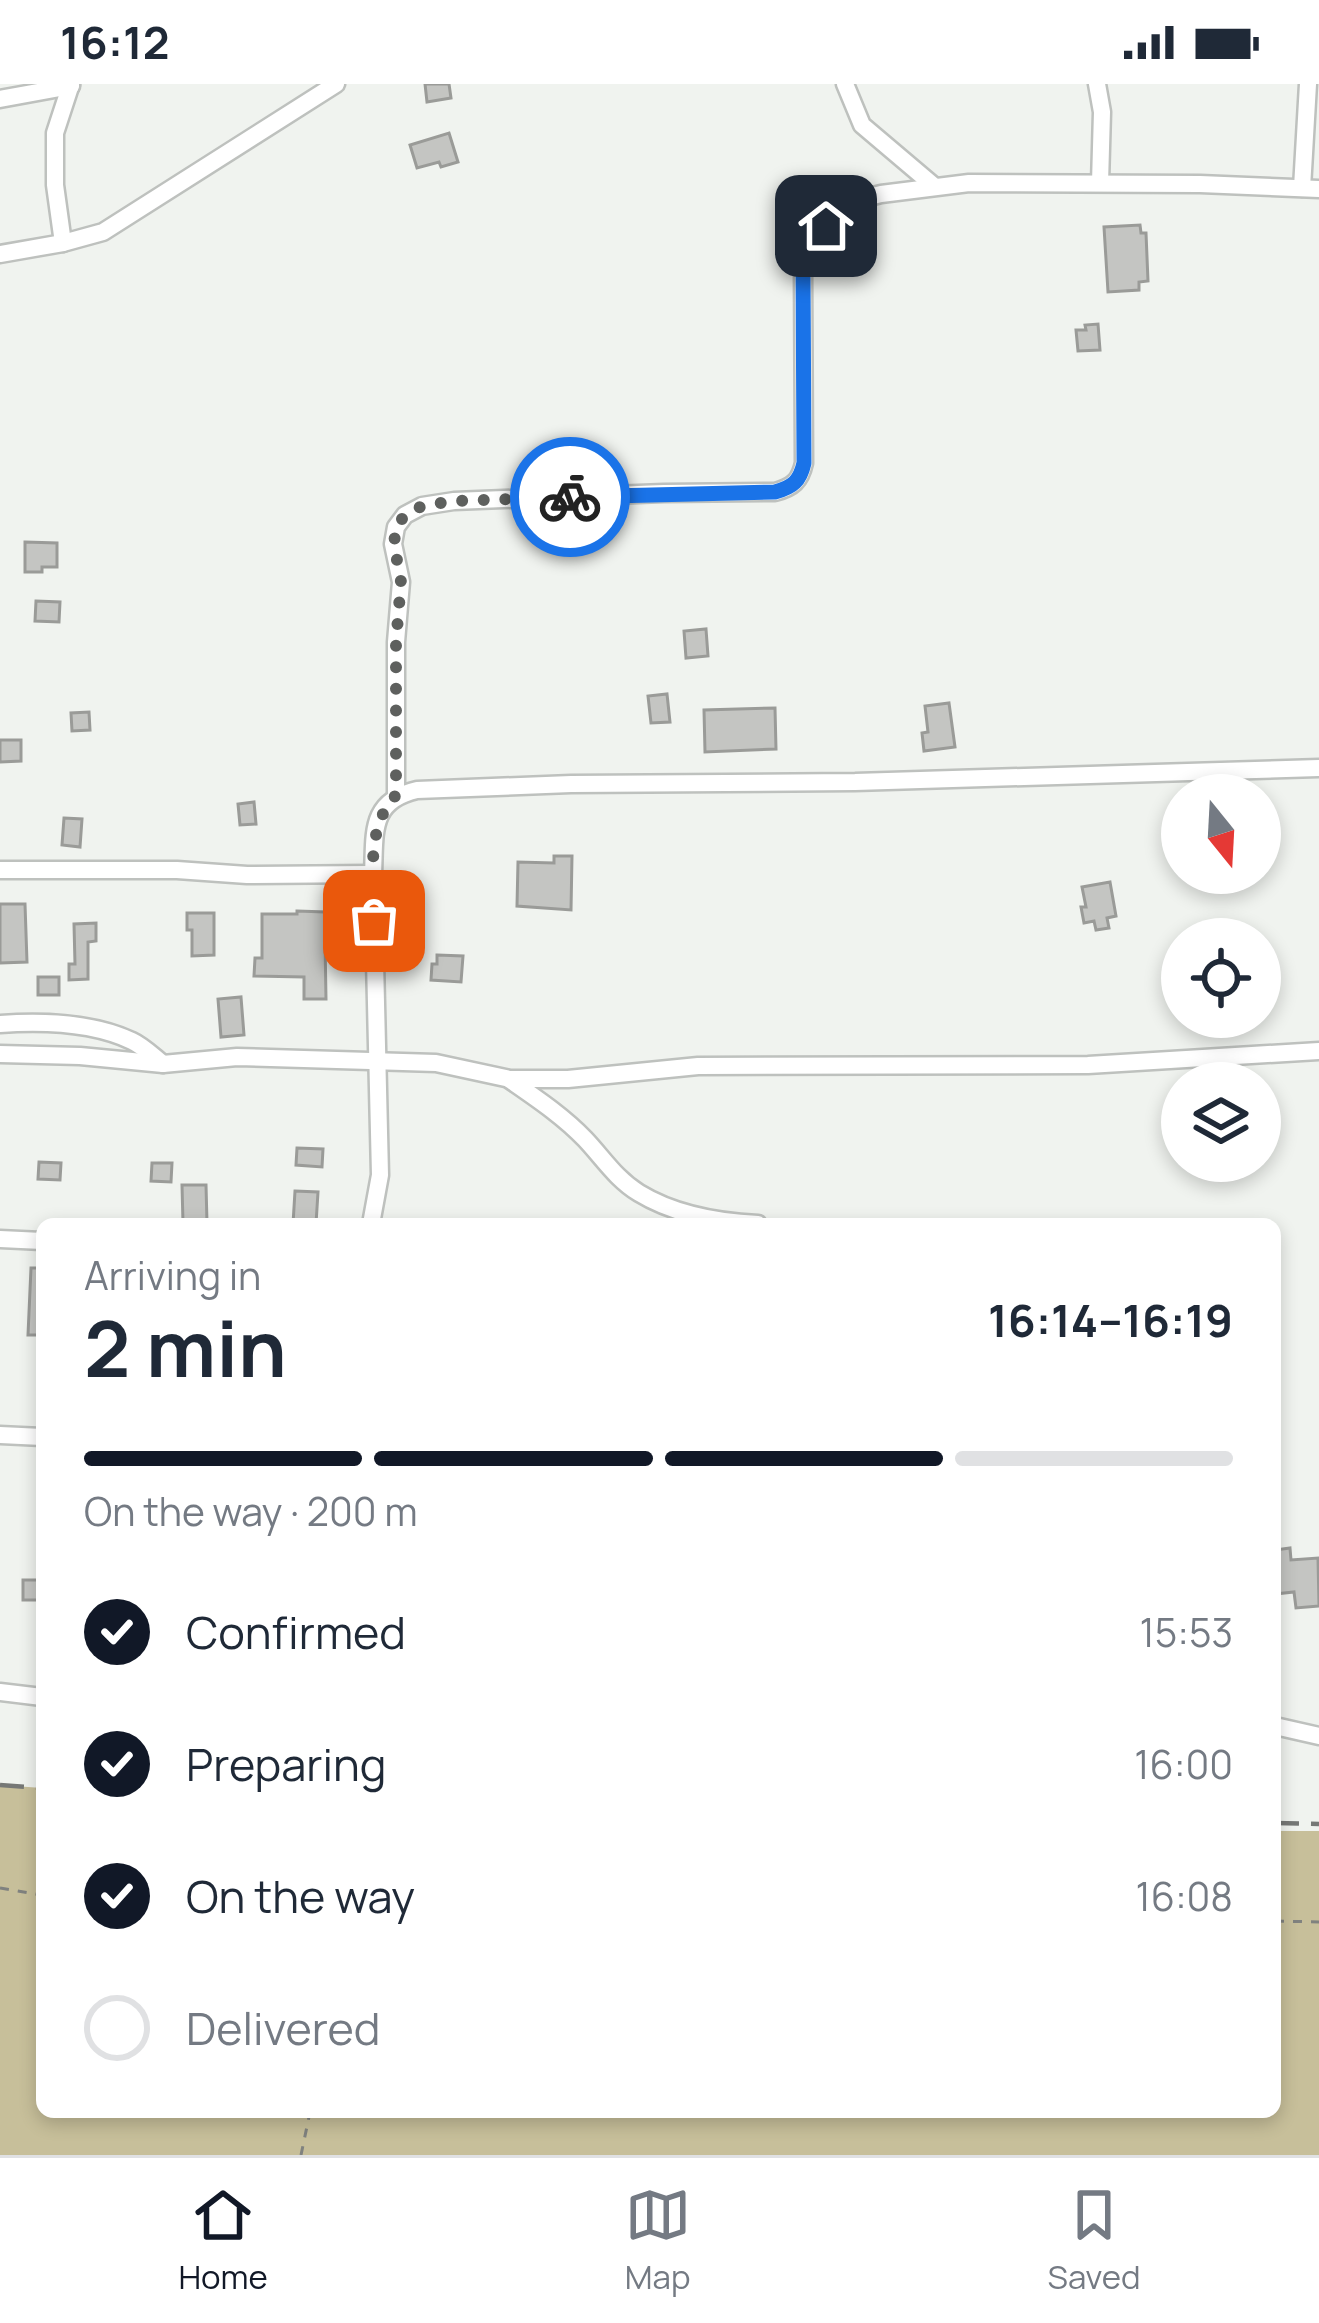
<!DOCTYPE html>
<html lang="en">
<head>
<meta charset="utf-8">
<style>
  body { margin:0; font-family:Manrope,sans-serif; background:#f2f2f3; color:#1f2937; height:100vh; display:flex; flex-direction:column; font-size:45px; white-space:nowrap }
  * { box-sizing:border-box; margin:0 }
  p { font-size:39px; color:#747a83 }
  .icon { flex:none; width:66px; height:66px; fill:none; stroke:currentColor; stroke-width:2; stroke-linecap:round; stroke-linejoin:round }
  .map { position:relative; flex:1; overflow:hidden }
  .panel { position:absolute; left:36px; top:1134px; width:1245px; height:900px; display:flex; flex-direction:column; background:#fff; border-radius:18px; box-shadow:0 6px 18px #0003 }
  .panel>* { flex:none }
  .needle { width:78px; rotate:162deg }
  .tools { position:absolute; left:1161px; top:690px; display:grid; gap:24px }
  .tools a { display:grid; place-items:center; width:120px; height:120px; border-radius:50%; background:#fff; box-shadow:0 6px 18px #0003; font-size:60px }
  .pin { position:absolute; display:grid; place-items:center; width:102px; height:102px; color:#fff; margin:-51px; border-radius:24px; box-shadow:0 6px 18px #0006 }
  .courier { position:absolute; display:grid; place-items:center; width:120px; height:120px; margin:-60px; border:9px solid #1a73e8; border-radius:50%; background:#fff; color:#222; box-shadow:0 3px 15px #0007 }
  .head em { font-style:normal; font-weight:700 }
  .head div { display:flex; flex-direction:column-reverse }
  .head { display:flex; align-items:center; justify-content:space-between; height:204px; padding:0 48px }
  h1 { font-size:78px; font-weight:700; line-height:90px }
  .bar { display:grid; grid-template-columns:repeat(4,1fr); gap:18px 12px; align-content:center; height:144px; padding:0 48px }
  .bar i { height:15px; border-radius:9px; background:#e0e1e3 }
  .bar .selected { background:#111827 }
  .bar p { grid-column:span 4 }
  ol { padding:0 48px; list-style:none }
  li { display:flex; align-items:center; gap:36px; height:132px }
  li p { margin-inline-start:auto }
  li .icon { padding:12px; border-radius:50%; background:#111827; color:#fff; stroke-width:4 }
  li:last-child { color:#747a83 }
  li i { width:66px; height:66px; border:6px solid #e0e1e3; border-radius:50% }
  .status { display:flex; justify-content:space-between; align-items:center; height:84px; padding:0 60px; background:#fff; direction:ltr }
  .status svg { height:33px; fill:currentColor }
  .dock { display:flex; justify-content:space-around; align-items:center; height:168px; border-top:3px solid #e0e1e3; background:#fff; font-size:33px; color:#747a83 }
  .dock a { display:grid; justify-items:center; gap:6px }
  .dock .selected { color:#111827 }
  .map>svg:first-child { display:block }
</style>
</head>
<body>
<div class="status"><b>16:12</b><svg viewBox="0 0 49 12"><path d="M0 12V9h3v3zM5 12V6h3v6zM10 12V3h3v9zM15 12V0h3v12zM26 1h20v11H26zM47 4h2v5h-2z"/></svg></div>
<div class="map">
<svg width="1319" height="2071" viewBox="0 0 1319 2071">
  <rect width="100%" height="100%" fill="#f0f3ef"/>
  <path fill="#c7bf9a" d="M 0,1701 L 42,1704 L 42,2028 L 1275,2028 L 1275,1747 L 1319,1747 L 1319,2071 L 0,2071 Z"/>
  <g fill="#c4c5c2" stroke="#9a9b98" stroke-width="3">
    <path d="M 425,0 L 449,0 L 451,14 L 427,18 Z"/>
    <path d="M 449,49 L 458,78 L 441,83 L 439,78 L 417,84 L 410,61 Z"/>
    <path d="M 1140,141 L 1141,149 L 1146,149 L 1148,197 L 1139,198 L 1139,206 L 1108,208 L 1104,143 Z"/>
    <path d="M 1098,240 L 1100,266 L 1078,267 L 1076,246 L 1086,246 L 1085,241 Z"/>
    <path d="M 25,458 L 57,459 L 57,483 L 42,483 L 42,488 L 25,488 Z"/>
    <path d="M 36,517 L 60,518 L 59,538 L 35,537 Z"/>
    <path d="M 706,545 L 708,572 L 686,574 L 684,547 Z"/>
    <path d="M 667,610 L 670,638 L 651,639 L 648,612 Z"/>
    <path d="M 949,619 L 955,663 L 924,667 L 922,649 L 928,648 L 925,622 Z"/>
    <path d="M 775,624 L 776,665 L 705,668 L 704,626 Z"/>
    <path d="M 89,628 L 90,646 L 72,647 L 71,629 Z"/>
    <path d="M 0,656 L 21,656 L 21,677 L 0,678 Z"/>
    <path d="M 254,718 L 256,740 L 240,741 L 238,720 Z"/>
    <path d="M 64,734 L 82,735 L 80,763 L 62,761 Z"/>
    <path d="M 554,772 L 572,772 L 571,826 L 517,822 L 518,778 L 554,779 Z"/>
    <path d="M 1110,798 L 1116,832 L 1107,834 L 1109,844 L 1096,846 L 1094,837 L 1084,839 L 1081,823 L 1086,823 L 1082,803 Z"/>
    <path d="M 0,820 L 25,820 L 27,878 L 0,879 Z"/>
    <path d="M 297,827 L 325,828 L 325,836 L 330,836 L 329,856 L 325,856 L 326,915 L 304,915 L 304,893 L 254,892 L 255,874 L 262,874 L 262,830 L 297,830 Z"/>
    <path d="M 187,829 L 214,829 L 214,871 L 192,872 L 192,846 L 187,846 Z"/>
    <path d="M 96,839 L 96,857 L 88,858 L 88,895 L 69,896 L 69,880 L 75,880 L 74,840 Z"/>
    <path d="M 437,871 L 463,872 L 461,898 L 431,896 L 432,880 L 437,880 Z"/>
    <rect x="38" y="893" width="21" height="18"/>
    <path d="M 241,913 L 244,951 L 221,953 L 218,915 Z"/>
    <path d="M 297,1064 L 323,1065 L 322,1083 L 296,1081 Z"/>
    <path d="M 39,1078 L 61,1079 L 60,1096 L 38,1095 Z"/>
    <path d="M 152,1079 L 172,1079 L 171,1098 L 151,1097 Z"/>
    <path d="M 182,1101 L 206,1101 L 207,1139 L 183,1139 Z"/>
    <path d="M 295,1107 L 318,1108 L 316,1140 L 293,1140 Z"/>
    <path d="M 31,1184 L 42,1184 L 42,1251 L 28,1251 Z"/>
    <path d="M 1290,1464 L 1291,1476 L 1318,1474 L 1319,1522 L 1296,1524 L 1294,1508 L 1275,1510 L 1275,1466 Z"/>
    <rect x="23" y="1496" width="19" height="20"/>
  </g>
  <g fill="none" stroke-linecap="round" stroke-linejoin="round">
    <g stroke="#bec1be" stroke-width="21">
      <g id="minor">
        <path d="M 845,0 L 862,41 L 934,102"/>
        <path d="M 1097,0 L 1102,28 L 1100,99"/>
        <path d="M 0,15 L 71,2"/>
        <path d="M 1302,104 L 1308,0"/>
        <path d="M 63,159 L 55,101 L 55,49 L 71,0"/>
        <path d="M 0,170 L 63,159 L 103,148 L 336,0"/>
        <path d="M 396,711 L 396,558 L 401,498 L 393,460 L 396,443 L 405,431 L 422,422 L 454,417 L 664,409 L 775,408 C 793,403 800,397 804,379 L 803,182 L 807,165 L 838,128 L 861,115 L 881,110 L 969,99 L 1200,100 L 1319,105"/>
        <path d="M 0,786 L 177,786 L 247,791 L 373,790"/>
        <path d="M 0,940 C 43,937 92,938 132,957 C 143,962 153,972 163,980"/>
        <path d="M 0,970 L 80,972 L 163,980 L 237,973 L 436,979 L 510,995 L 568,995 L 698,982 L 1088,981 L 1319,967"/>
        <path d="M 510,996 C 536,1014 563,1032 585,1055 C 603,1074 616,1095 639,1109 C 675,1131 717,1138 758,1140"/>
        <path d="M 371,1140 L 380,1091 L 373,790 C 375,749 369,717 417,706 L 571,700 L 855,698 L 1319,684"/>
        <path d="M 0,1155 L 42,1157"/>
        <path d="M 0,1351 L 42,1353"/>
        <path d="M 0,1608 L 42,1613"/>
        <path d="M 1275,1642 L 1319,1652"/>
      </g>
    </g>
    <g stroke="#80827f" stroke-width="3" stroke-dasharray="9 9" stroke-linecap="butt">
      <path d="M 0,1804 L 42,1811"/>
      <path d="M 1275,1837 L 1319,1838"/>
      <path d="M 301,2071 L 310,2028"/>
    </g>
    <use href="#minor" stroke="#fff" stroke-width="16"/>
    <g stroke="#767876" stroke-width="4.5" stroke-dasharray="24 12" stroke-linecap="butt">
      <path d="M 0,1701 L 42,1704"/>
      <path d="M 1275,1739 L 1319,1740"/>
    </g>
  </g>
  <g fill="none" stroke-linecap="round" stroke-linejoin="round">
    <path stroke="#5e605e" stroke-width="12" stroke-dasharray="0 21.6" d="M 374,837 C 374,794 365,744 396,711 L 396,558 L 401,498 L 394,460 L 396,443 L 405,431 L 422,422 L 454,417 L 570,413"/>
    <path stroke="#1a73e8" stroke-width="15" d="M 570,413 L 775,408 C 793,403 800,397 804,379 L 803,182 L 807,165 L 826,142"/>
  </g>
</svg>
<div class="tools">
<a><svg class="needle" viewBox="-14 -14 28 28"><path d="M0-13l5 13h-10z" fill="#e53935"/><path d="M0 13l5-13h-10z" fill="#747a83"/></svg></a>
<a><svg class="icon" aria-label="locate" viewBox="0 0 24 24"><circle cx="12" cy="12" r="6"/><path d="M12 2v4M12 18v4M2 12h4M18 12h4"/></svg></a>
<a><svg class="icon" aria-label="layers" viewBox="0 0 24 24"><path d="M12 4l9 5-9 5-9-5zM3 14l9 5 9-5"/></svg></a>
</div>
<div class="pin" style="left:374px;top:837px;background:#ea580c"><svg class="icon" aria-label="bag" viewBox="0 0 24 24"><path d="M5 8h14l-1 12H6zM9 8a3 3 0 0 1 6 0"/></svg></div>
<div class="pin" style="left:826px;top:142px;background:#1f2937"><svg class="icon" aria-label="home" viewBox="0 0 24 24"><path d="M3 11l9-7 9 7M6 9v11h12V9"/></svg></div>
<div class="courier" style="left:570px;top:413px"><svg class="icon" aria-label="bike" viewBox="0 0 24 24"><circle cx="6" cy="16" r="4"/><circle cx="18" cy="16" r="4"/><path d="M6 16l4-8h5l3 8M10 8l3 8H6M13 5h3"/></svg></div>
<section class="panel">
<div class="head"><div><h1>2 min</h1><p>Arriving in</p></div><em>16:14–16:19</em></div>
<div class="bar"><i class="selected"></i><i class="selected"></i><i class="selected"></i><i></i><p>On the way · 200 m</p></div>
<ol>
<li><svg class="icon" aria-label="check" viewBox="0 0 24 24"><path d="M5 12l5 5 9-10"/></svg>Confirmed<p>15:53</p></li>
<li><svg class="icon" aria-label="check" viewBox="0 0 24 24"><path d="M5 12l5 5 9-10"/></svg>Preparing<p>16:00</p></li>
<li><svg class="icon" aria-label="check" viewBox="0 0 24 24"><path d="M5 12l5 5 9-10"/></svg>On the way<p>16:08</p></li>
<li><i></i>Delivered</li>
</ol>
</section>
</div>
<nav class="dock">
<a class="selected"><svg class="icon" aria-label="home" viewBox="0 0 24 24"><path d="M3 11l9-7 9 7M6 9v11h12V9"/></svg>Home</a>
<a><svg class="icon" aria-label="map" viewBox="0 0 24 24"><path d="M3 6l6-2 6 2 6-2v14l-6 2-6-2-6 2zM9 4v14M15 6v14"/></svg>Map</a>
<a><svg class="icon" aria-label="saved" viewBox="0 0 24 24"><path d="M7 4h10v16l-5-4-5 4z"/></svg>Saved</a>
</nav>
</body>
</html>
